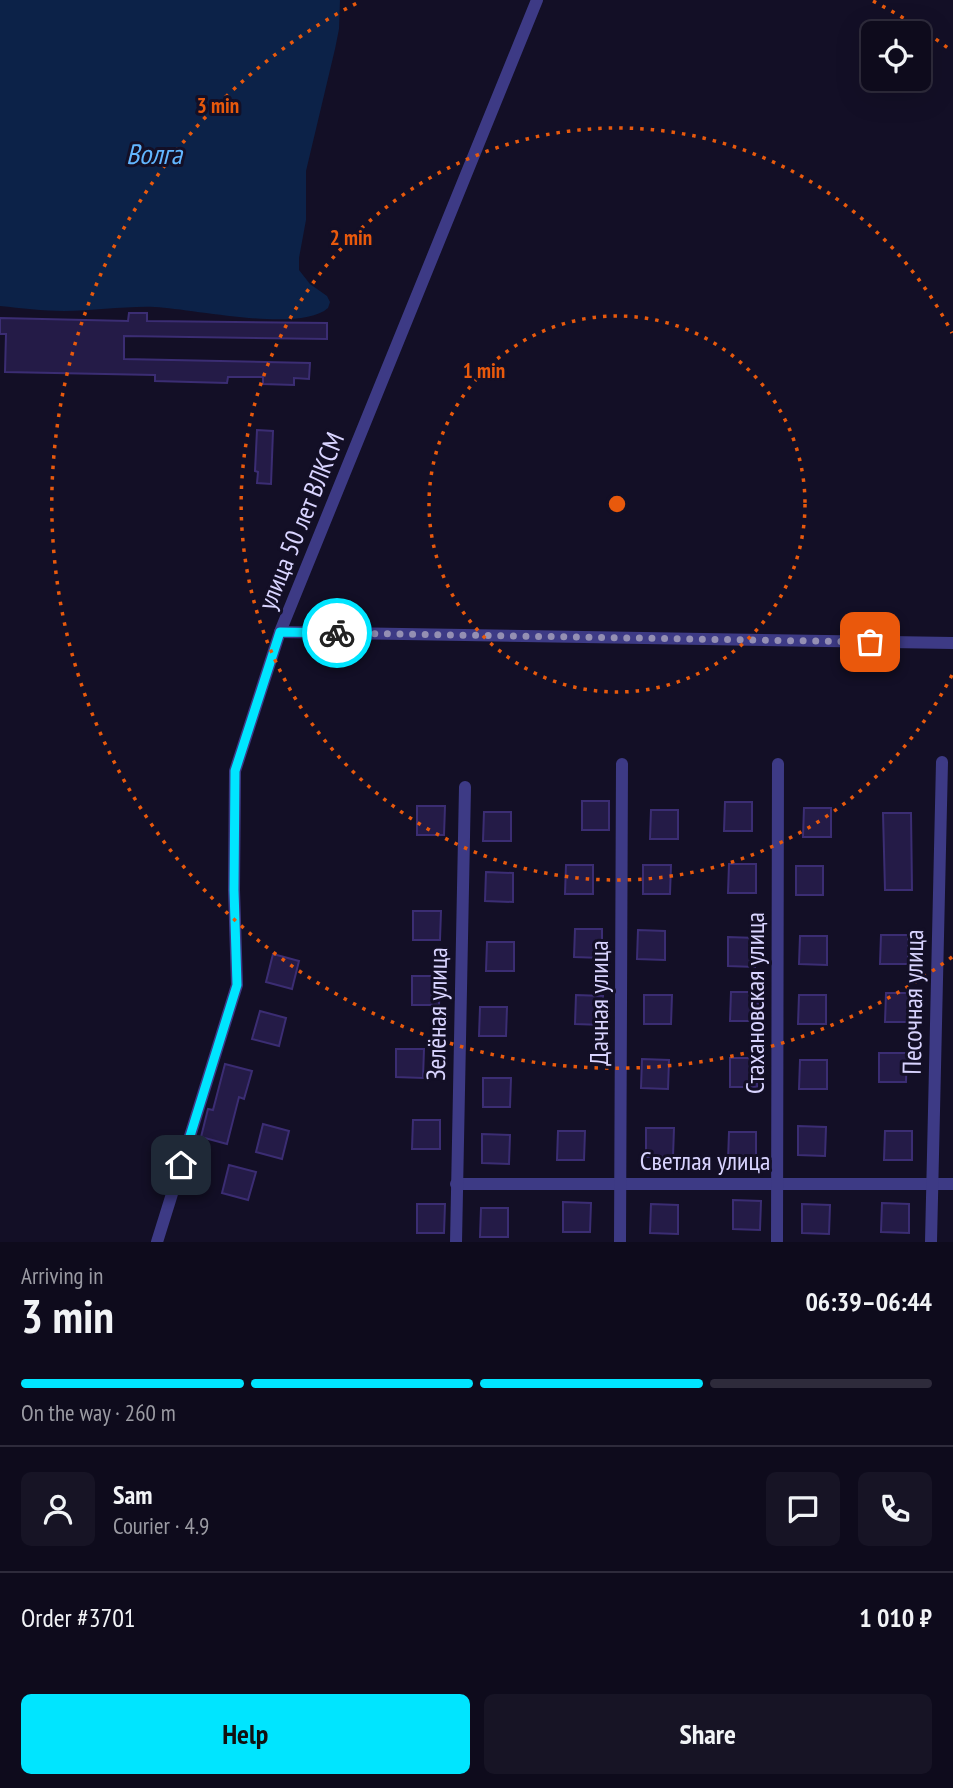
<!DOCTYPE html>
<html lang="en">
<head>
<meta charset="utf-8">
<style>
  body { margin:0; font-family:"PT Sans Narrow",sans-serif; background:#171425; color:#f1f3f6; height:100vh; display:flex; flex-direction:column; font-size:26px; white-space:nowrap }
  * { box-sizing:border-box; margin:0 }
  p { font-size:23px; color:#9b9ba3 }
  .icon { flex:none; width:38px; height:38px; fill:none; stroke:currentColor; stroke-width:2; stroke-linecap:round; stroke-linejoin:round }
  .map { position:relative; height:1242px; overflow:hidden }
  .drawer { display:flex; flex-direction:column; background:#0e0b1c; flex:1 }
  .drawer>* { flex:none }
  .fabs { position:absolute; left:861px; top:21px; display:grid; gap:14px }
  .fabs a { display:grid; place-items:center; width:70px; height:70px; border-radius:10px; background:#0e0b1c; box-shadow:0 7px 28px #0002,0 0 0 2px #2e2b3b; font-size:35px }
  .pin { position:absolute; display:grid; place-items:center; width:60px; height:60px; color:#fff; margin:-30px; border-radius:14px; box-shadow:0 4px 10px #0006 }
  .courier { position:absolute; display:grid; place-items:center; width:70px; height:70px; margin:-35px; border:5px solid #00e5ff; border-radius:50%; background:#fff; color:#222; box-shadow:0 2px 9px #0007 }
  .head em { font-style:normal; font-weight:700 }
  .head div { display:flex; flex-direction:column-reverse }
  .head { display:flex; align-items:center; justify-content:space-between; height:119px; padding:0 21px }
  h1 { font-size:46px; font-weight:700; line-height:52px }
  .bar { display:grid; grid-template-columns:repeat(4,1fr); gap:10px 7px; align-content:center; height:84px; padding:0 21px }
  .bar i { height:9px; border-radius:5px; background:#2e2b3b }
  .bar .current { background:#00e5ff }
  .bar p { grid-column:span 4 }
  .line { display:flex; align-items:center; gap:18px; padding:0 21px; border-top:2px solid #2e2b3b }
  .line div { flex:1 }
  .round { display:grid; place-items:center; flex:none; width:74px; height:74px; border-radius:10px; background:#171425 }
  .button { display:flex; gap:14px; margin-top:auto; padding:14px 21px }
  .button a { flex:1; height:80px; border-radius:10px; background:#00e5ff; color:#111; font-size:28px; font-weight:700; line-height:80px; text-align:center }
  .button a+a { background:#171425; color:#f1f3f6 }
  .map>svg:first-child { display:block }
</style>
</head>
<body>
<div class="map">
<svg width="953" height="1242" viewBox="0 0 953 1242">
  <rect width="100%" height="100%" fill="#130f26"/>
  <path fill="#0c2248" d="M 0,0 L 340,0 L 339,29 L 335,49 L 306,171 L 306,220 L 299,258 L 299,270 L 310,284 L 327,296 L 330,302 L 328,308 C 300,333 194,309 155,307 C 125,306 94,311 64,311 C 43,311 21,308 0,306 Z"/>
  <g fill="#241b47" stroke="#3b2d73" stroke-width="2">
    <path d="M 129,313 L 147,313 L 147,321 L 327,323 L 327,339 L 124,336 L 124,359 L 310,363 L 309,379 L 294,378 L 294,385 L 263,384 L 263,377 L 228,377 L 227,383 L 155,381 L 155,375 L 5,372 L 6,334 L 0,334 L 0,318 L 128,321 Z"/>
    <path d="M 257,430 L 273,431 L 271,484 L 257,483 L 258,472 L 255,471 Z"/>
    <rect x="582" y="801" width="27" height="29"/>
    <path d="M 725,802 L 752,802 L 752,831 L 724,831 Z"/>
    <path d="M 417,806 L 445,806 L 444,835 L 417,835 Z"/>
    <path d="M 804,808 L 831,808 L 831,837 L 803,837 Z"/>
    <path d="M 651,810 L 678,810 L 678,839 L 650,839 Z"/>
    <path d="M 484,812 L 511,812 L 511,841 L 483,841 Z"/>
    <path d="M 883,813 L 911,813 L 912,890 L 885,890 Z"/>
    <path d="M 729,864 L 756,864 L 756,893 L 728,893 Z"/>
    <path d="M 566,865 L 593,865 L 593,894 L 565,894 Z"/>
    <path d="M 643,865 L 671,865 L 670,894 L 643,894 Z"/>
    <rect x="796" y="866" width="27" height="29"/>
    <path d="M 486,872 L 513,873 L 513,902 L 485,901 Z"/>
    <path d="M 413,911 L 441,911 L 440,940 L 413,940 Z"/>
    <path d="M 575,929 L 602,929 L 602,958 L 574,957 Z"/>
    <path d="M 638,930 L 665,931 L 665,960 L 637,959 Z"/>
    <path d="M 881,935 L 908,935 L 908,964 L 880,964 Z"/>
    <path d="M 800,936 L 827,936 L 827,965 L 799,964 Z"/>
    <path d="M 728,937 L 756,938 L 755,967 L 728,966 Z"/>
    <path d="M 487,942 L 514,942 L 514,971 L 486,971 Z"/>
    <path d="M 273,954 L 299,961 L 292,989 L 266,982 Z"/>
    <path d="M 412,976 L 440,976 L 439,1005 L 412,1005 Z"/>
    <path d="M 731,992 L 758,992 L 758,1021 L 730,1021 Z"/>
    <path d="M 886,993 L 913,993 L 913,1022 L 885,1022 Z"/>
    <path d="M 576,995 L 603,996 L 603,1025 L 575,1024 Z"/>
    <path d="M 644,995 L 672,995 L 671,1024 L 644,1024 Z"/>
    <path d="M 799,995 L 826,995 L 826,1024 L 798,1024 Z"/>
    <path d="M 480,1007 L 507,1007 L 506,1036 L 479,1036 Z"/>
    <path d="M 260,1011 L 286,1018 L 279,1046 L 252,1039 Z"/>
    <path d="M 396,1049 L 424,1049 L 423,1078 L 396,1077 Z"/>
    <path d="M 879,1053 L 907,1053 L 906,1082 L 879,1082 Z"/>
    <path d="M 730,1058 L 758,1058 L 757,1087 L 730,1087 Z"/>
    <path d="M 642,1059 L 669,1060 L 668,1089 L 641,1088 Z"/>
    <path d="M 800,1060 L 827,1060 L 827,1089 L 799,1089 Z"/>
    <path d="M 225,1064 L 252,1071 L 244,1099 L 239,1097 L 227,1144 L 201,1137 L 208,1109 L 213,1110 Z"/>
    <path d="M 483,1078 L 511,1078 L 510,1107 L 483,1107 Z"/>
    <path d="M 413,1120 L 440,1120 L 440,1149 L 412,1149 Z"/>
    <path d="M 263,1124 L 289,1131 L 282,1159 L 256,1152 Z"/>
    <path d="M 798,1126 L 826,1127 L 825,1156 L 798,1155 Z"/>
    <path d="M 646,1128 L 674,1128 L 673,1157 L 646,1157 Z"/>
    <path d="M 558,1131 L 585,1131 L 584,1160 L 557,1160 Z"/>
    <path d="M 885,1131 L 912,1131 L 912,1160 L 884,1160 Z"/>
    <path d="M 729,1132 L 756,1132 L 756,1161 L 728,1161 Z"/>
    <path d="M 482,1134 L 510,1135 L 509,1164 L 482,1163 Z"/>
    <path d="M 229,1165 L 256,1172 L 248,1200 L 222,1193 Z"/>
    <path d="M 733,1200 L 761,1201 L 760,1230 L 733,1229 Z"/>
    <path d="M 563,1202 L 591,1203 L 590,1232 L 563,1232 Z"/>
    <path d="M 882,1203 L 909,1204 L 909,1233 L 881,1232 Z"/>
    <path d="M 417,1204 L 445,1204 L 444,1233 L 417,1233 Z"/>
    <path d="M 651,1204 L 678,1205 L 678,1234 L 650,1233 Z"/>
    <path d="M 802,1204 L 830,1205 L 829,1234 L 802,1233 Z"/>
    <path d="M 481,1208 L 508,1208 L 508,1237 L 480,1237 Z"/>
  </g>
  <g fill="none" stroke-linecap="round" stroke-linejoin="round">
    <g stroke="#3d3a85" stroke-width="12">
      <path d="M 280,632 L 953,643"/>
      <path d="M 456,1184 L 953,1184"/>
      <path d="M 157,1242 L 237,985 L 234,890 L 235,771 L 280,632 L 537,0"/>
      <path d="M 456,1242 L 465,787"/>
      <path d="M 620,1242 L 622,764"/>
      <path d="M 777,1242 L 778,764"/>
      <path d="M 931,1242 L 942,762"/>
    </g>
  </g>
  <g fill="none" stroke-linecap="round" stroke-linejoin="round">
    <path stroke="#948fb3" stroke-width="7" stroke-dasharray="0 12.6" d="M 337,633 L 870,642"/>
    <path stroke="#00e5ff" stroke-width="9" d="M 181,1165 L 237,985 L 234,890 L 235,771 L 280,632 L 337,633"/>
  </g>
  <g fill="none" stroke="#e8590c" stroke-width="3.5" stroke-dasharray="3.5 7">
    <circle cx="617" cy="504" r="188"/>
    <path d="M952 675A376 376 0 1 1 952 333"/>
    <path d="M952 957A564 564 0 1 1 361 1M873 1A564 564 0 0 1 952 51"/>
  </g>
  <g text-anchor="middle" stroke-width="6" stroke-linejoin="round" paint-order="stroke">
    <g font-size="26" fill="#d9d4ff" stroke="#130f26">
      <text transform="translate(301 521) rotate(-68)" y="9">улица 50 лет ВЛКСМ</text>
      <text transform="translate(913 1002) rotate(-89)" y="9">Песочная улица</text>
      <text transform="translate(599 1003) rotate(-90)" y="9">Дачная улица</text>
      <text transform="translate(755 1003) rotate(-90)" y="9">Стахановская улица</text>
      <text transform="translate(437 1014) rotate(-89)" y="9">Зелёная улица</text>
      <text x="705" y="1170">Светлая улица</text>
    </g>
    <g font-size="28" font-style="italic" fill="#62b6ff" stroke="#130f26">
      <text x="154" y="164">Волга</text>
    </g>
  </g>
  <circle cx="617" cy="504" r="10" fill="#e8590c" stroke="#130f26" stroke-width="3.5"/>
  <g font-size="21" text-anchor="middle" font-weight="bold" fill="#e8590c" stroke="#130f26" stroke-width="6" stroke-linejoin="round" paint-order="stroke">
    <text x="218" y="113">3 min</text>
    <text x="351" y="245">2 min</text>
    <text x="484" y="378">1 min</text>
  </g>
</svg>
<div class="fabs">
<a><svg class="icon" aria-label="locate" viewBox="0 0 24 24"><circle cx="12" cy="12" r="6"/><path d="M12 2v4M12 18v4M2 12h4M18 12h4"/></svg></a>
</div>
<div class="pin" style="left:870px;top:642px;background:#ea580c"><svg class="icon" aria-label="bag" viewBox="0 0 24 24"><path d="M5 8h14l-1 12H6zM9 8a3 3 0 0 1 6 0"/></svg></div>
<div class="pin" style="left:181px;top:1165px;background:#1f2937"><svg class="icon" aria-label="home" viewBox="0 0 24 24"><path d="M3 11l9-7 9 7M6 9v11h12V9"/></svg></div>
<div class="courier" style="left:337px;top:633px"><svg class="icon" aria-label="bike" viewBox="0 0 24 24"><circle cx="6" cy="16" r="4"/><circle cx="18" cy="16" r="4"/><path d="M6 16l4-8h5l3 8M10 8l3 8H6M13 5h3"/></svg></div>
</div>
<section class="drawer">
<div class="head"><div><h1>3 min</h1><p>Arriving in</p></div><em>06:39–06:44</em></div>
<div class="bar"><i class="current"></i><i class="current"></i><i class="current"></i><i></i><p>On the way · 260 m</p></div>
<div class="line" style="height:126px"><a class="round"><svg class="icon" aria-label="person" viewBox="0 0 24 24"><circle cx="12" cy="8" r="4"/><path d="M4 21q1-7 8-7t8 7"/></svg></a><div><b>Sam</b><p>Courier · 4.9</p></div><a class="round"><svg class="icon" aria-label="chat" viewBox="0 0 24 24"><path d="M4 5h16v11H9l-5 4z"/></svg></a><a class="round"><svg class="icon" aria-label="phone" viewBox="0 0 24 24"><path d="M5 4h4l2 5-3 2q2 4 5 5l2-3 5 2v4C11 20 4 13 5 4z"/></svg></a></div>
<div class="line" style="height:91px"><div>Order #3701</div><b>1 010 ₽</b></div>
<div class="button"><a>Help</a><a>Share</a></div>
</section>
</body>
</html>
